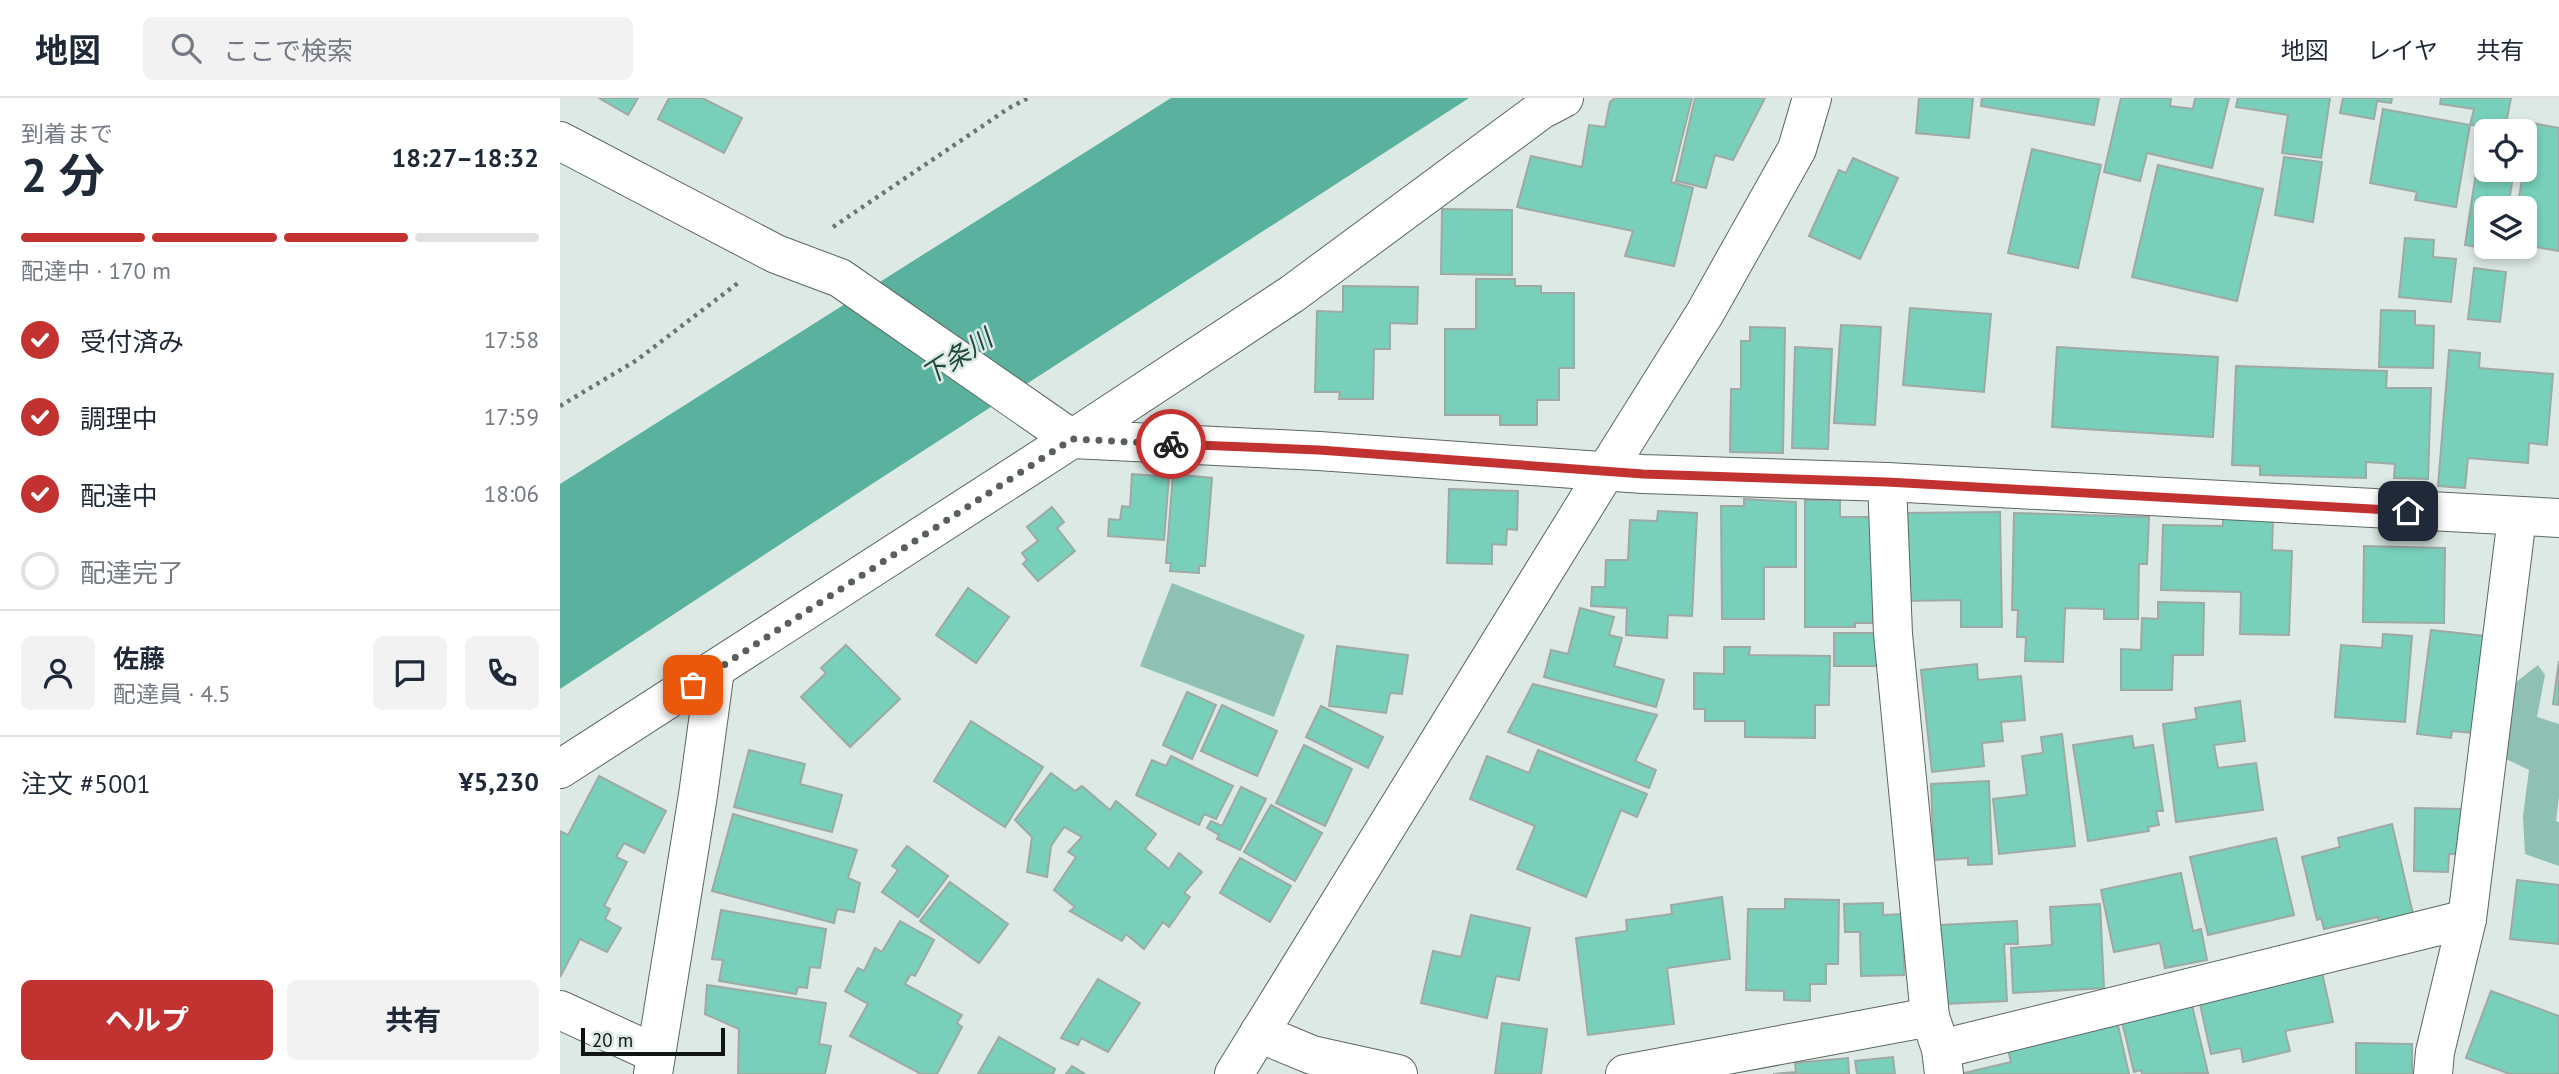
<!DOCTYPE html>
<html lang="ja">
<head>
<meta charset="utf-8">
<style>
  body { margin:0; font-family:"PT Sans","Noto Sans JP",sans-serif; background:#f2f2f3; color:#1f2937; height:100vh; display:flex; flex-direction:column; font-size:26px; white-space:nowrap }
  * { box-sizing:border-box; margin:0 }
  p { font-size:23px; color:#747a83 }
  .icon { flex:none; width:38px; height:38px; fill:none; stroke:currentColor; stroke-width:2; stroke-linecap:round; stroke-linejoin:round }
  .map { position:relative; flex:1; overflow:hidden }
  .sheet { display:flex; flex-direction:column; background:#fff; width:560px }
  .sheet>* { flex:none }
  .tools { position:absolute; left:1914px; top:21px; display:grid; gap:14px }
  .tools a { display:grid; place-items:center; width:63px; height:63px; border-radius:10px; background:#fff; box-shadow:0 4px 10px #0003; font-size:35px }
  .scale { position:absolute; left:21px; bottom:18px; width:144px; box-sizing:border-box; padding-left:7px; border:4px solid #101413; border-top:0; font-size:19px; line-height:24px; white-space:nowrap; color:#101413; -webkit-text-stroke:5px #dde9e5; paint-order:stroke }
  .pin { position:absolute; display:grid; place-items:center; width:60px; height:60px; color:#fff; margin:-30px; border-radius:14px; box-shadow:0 4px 10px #0006 }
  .courier { position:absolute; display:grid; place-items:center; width:70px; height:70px; margin:-35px; border:5px solid #c13230; border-radius:50%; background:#fff; color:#222; box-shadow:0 2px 9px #0007 }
  .head em { font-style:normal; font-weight:700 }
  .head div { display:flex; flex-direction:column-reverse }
  .head { display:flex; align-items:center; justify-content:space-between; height:119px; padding:0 21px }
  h1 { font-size:46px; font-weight:700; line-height:52px }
  .bar { display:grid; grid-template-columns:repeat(4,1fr); gap:10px 7px; align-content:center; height:84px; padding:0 21px }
  .bar i { height:9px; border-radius:5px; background:#e0e1e3 }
  .bar .active { background:#c13230 }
  .bar p { grid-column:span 4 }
  .line { display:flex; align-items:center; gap:18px; padding:0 21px; border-top:2px solid #e0e1e3 }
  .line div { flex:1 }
  .round { display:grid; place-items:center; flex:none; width:74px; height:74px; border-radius:10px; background:#f2f2f3 }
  ol { padding:0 21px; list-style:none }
  li { display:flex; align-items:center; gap:21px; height:77px }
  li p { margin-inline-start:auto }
  li .icon { padding:7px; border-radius:50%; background:#c13230; color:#fff; stroke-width:4 }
  li:last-child { color:#747a83 }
  li i { width:38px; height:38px; border:4px solid #e0e1e3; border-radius:50% }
  .cta { display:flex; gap:14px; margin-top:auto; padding:14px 21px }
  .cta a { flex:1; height:80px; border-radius:10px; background:#c13230; color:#fff; font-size:28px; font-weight:700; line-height:80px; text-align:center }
  .cta a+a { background:#f2f2f3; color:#1f2937 }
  header { display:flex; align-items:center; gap:42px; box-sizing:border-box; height:98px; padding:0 35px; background:#fff; border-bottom:2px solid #e0e1e3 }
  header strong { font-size:33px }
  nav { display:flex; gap:38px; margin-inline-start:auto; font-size:24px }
  .search { width:490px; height:63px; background:#f2f2f3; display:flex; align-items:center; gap:18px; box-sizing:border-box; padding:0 24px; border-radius:10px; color:#747a83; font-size:26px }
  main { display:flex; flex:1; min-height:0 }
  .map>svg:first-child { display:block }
</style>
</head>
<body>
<header>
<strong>地図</strong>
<div class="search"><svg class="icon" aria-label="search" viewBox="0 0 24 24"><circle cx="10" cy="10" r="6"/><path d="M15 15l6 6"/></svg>ここで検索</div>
<nav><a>地図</a><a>レイヤ</a><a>共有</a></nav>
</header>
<main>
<section class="sheet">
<div class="head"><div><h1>2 分</h1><p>到着まで</p></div><em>18:27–18:32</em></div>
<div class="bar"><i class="active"></i><i class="active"></i><i class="active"></i><i></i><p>配達中 · 170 m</p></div>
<ol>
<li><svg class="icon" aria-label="check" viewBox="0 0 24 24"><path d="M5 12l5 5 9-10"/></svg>受付済み<p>17:58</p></li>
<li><svg class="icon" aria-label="check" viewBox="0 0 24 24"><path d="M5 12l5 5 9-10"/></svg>調理中<p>17:59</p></li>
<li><svg class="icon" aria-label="check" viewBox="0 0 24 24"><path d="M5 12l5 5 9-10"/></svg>配達中<p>18:06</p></li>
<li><i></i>配達完了</li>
</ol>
<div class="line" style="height:126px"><a class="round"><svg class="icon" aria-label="person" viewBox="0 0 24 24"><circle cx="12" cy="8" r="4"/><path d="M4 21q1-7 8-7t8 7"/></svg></a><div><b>佐藤</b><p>配達員 · 4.5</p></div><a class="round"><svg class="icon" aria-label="chat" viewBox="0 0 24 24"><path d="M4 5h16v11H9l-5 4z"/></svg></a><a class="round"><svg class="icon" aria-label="phone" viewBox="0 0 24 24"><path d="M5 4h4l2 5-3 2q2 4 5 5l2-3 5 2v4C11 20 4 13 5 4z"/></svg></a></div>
<div class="line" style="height:91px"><div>注文 #5001</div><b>¥5,230</b></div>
<div class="cta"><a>ヘルプ</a><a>共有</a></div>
</section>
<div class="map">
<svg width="1999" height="976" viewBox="0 0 1999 976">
  <rect width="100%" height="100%" fill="#dde9e5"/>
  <g fill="#8ec1b3">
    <path d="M 612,485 L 745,537 L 714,619 L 580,568 Z"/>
    <path d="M 1978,567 L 1985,577 L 1977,619 L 1999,626 L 1999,699 L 1996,723 L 1999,724 L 1999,768 L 1965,756 L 1963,718 L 1969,672 L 1944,660 L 1954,589 L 1956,584 Z"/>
  </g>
  <path fill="#5ab29e" d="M 611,0 L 909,0 L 315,384 L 0,591 L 0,386 Z"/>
  <g fill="#78d0ba" stroke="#9ea9a5" stroke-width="2">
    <path d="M 39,0 L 78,0 L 68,17 Z"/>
    <path d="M 109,0 L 142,0 L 182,20 L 164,55 L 98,21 Z"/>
    <path d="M 1055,0 L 1132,0 L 1111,84 L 1133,90 L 1114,168 L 1065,158 L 1073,133 L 957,109 L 971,58 L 1022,69 L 1029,27 L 1045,29 L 1050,4 Z"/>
    <path d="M 1135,0 L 1205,0 L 1173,62 L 1155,57 L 1146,90 L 1116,83 Z"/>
    <path d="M 1359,0 L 1413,0 L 1409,40 L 1356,35 Z"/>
    <path d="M 1422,0 L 1539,0 L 1534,27 L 1421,8 Z"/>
    <path d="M 1561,0 L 1611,0 L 1610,8 L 1633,11 L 1635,0 L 1669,0 L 1652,70 L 1587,55 L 1580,83 L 1544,74 Z"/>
    <path d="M 1678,0 L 1770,0 L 1761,60 L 1722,55 L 1728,17 L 1676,9 Z"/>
    <path d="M 1783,0 L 1832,0 L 1831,5 L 1817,3 L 1814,21 L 1780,15 Z"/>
    <path d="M 1881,0 L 1951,0 L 1945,31 L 1910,27 L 1914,11 L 1880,6 Z"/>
    <path d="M 1823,11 L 1910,27 L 1896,109 L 1855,102 L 1857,94 L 1810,85 Z"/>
    <path d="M 1972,25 L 1999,30 L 1999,153 L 1965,147 L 1965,110 L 1957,110 Z"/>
    <path d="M 1921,42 L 1927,43 L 1927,72 L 1954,72 L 1948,110 L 1927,110 L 1927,149 L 1942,149 L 1941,153 L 1905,147 Z"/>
    <path d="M 1472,51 L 1541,67 L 1518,170 L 1448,155 Z"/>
    <path d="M 1724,59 L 1762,64 L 1753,124 L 1715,117 Z"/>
    <path d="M 1293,60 L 1338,80 L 1300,161 L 1249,138 L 1279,72 L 1286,75 Z"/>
    <path d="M 1598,67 L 1703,91 L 1677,203 L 1572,179 Z"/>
    <path d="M 882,111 L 952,112 L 952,177 L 881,176 Z"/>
    <path d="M 1845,140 L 1874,142 L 1873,159 L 1896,161 L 1891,204 L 1839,199 Z"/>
    <path d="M 1914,170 L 1946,174 L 1940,224 L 1908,221 Z"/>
    <path d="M 916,181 L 955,181 L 955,188 L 981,188 L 981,195 L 1014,195 L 1014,270 L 999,270 L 999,302 L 977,302 L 977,327 L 940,327 L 940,317 L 885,317 L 885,231 L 916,231 Z"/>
    <path d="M 783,188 L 858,189 L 857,226 L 830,225 L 830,251 L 814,251 L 813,301 L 779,301 L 780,294 L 755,294 L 757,213 L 783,214 Z"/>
    <path d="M 1350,210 L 1431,216 L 1424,294 L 1343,287 Z"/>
    <path d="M 1821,212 L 1855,213 L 1855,227 L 1874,228 L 1873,270 L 1819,269 Z"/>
    <path d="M 1281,227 L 1321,229 L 1315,327 L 1274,325 Z"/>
    <path d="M 1190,229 L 1225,230 L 1223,355 L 1170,354 L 1171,291 L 1181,291 L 1181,243 L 1190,243 Z"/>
    <path d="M 1235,249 L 1272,251 L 1268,351 L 1232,350 Z"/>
    <path d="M 1497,249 L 1658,259 L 1653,339 L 1492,329 Z"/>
    <path d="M 1889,252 L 1920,255 L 1919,270 L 1993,276 L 1987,347 L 1969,345 L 1968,365 L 1908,360 L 1905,390 L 1878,388 Z"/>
    <path d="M 1676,268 L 1827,273 L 1826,290 L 1871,290 L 1868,381 L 1834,380 L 1835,366 L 1806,364 L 1806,380 L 1700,377 L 1700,368 L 1672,367 Z"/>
    <path d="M 572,376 L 609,379 L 604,442 L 548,438 L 549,421 L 560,422 L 562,408 L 570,409 Z"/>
    <path d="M 613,376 L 652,380 L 645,468 L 639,468 L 639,475 L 610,473 L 611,465 L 606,465 Z"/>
    <path d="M 889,391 L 958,393 L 957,432 L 947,431 L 946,447 L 932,446 L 932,466 L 887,465 Z"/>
    <path d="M 1184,401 L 1236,404 L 1236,469 L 1204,469 L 1204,521 L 1162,521 L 1161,408 L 1184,408 Z"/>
    <path d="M 1245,402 L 1280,402 L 1280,419 L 1313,419 L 1313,525 L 1295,525 L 1295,529 L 1245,529 Z"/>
    <path d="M 492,409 L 504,424 L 497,430 L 515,453 L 478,483 L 463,466 L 467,462 L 462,455 L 478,443 L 467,429 Z"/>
    <path d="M 1098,413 L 1137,415 L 1132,518 L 1108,517 L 1107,540 L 1066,537 L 1067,510 L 1031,508 L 1032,489 L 1045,489 L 1046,462 L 1068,462 L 1070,422 L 1097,423 Z"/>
    <path d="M 1440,414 L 1442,529 L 1401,529 L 1401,502 L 1343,503 L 1343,415 Z"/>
    <path d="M 1454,415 L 1589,419 L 1587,466 L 1579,466 L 1578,521 L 1544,521 L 1544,511 L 1505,510 L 1503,564 L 1465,563 L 1466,539 L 1457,539 L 1458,512 L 1452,512 Z"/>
    <path d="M 1663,420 L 1713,422 L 1712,452 L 1732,453 L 1729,537 L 1680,536 L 1681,494 L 1601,492 L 1603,427 L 1663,428 Z"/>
    <path d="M 1804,448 L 1885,450 L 1884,525 L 1803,524 Z"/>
    <path d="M 408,490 L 449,519 L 416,565 L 376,537 Z"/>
    <path d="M 1598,504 L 1644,505 L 1643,557 L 1613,557 L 1612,592 L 1561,592 L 1561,551 L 1581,552 L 1582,520 L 1598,521 Z"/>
    <path d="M 1020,510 L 1054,519 L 1049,537 L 1062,540 L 1054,568 L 1104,582 L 1096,609 L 984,579 L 991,552 L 1008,556 Z"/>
    <path d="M 1871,532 L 1925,538 L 1913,635 L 1892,633 L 1891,640 L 1857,636 Z"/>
    <rect x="1274" y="535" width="44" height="33"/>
    <path d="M 1823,536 L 1852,538 L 1845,624 L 1775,619 L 1781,547 L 1822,550 Z"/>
    <path d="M 286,547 L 340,601 L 290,649 L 241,599 L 266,575 L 261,570 Z"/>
    <path d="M 777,548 L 848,557 L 842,596 L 830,595 L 826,615 L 769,608 Z"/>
    <path d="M 1164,549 L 1190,549 L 1189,557 L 1270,558 L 1269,607 L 1255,607 L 1255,640 L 1185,639 L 1185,623 L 1145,623 L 1145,611 L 1134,611 L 1134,575 L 1164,576 Z"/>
    <path d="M 1999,563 L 1999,607 L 1993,606 Z"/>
    <path d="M 1417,566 L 1418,582 L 1461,578 L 1465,622 L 1441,624 L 1443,643 L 1422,645 L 1424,668 L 1372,674 L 1361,572 Z"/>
    <path d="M 973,586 L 1097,617 L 1075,663 L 1096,672 L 1089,690 L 948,634 Z"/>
    <path d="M 627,594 L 656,607 L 632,661 L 603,647 Z"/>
    <path d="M 1680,603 L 1685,643 L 1654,647 L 1658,670 L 1696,665 L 1703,712 L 1616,724 L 1603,626 L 1637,621 L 1635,610 Z"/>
    <path d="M 662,607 L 717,633 L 697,678 L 641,653 Z"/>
    <path d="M 761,608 L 823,639 L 808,670 L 746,639 Z"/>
    <path d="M 411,623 L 483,669 L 445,729 L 374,683 Z"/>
    <path d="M 1502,636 L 1515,748 L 1439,756 L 1433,701 L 1467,697 L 1462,658 L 1483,655 L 1481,639 Z"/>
    <path d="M 1572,638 L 1574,650 L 1593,647 L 1603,713 L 1596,713 L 1599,727 L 1588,729 L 1589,733 L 1528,743 L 1513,647 Z"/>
    <path d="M 744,647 L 792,671 L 765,728 L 716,705 Z"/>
    <path d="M 189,652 L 245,666 L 240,686 L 282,697 L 272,734 L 174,709 Z"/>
    <path d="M 978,652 L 1087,696 L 1077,719 L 1061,712 L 1026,799 L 957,771 L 975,728 L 910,701 L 927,658 L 969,675 Z"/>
    <path d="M 611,658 L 673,688 L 656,721 L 644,716 L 639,727 L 576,697 L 592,662 L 606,668 Z"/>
    <path d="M 491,675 L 515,693 L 522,688 L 550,712 L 556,703 L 596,736 L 585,751 L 609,771 L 619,755 L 642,774 L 624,795 L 630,799 L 609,829 L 603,824 L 584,851 L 566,836 L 562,843 L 510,813 L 515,809 L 494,792 L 516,759 L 508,754 L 522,739 L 504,729 L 491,748 L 487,779 L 467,774 L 472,739 L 455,722 Z"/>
    <path d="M 39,678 L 106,713 L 84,755 L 64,745 L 56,759 L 67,764 L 44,808 L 50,811 L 45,821 L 61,830 L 47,854 L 20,841 L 0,879 L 0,733 L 8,737 Z"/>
    <path d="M 1429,683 L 1432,766 L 1408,767 L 1408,760 L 1374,762 L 1371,686 Z"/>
    <path d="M 681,689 L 706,701 L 680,752 L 657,741 L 659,737 L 647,730 L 651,723 L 662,728 Z"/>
    <path d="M 711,707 L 762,735 L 735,783 L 684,754 Z"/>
    <path d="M 1855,710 L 1901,711 L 1900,756 L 1889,756 L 1888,774 L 1854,773 Z"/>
    <path d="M 173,716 L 297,752 L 288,780 L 300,785 L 294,814 L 277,811 L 274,825 L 152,793 Z"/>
    <path d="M 1832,726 L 1853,816 L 1819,824 L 1818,819 L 1764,831 L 1761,820 L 1757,822 L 1742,759 L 1780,749 L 1778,740 Z"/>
    <path d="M 1716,740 L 1734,817 L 1648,837 L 1630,759 Z"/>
    <path d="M 347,748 L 388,778 L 358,819 L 322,794 L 338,772 L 332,768 Z"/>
    <path d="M 680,760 L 731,788 L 710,824 L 660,795 Z"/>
    <path d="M 1621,775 L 1633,833 L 1641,831 L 1647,862 L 1605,870 L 1600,845 L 1554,854 L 1541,792 Z"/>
    <path d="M 1957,782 L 1999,787 L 1999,846 L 1950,841 Z"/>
    <path d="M 390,784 L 448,826 L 419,865 L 360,823 Z"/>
    <path d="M 1162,799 L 1170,861 L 1107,870 L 1114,926 L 1028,937 L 1016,840 L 1067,833 L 1066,822 L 1112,816 L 1111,807 Z"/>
    <path d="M 1225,801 L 1279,802 L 1278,866 L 1266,866 L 1266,886 L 1250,886 L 1250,903 L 1224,902 L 1224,893 L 1186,892 L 1188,811 L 1225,811 Z"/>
    <path d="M 1323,805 L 1323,817 L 1343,816 L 1344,877 L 1301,878 L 1300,834 L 1285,834 L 1284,806 Z"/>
    <path d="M 1540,806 L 1544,890 L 1453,895 L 1451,850 L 1492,847 L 1490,809 Z"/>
    <path d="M 161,812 L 266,831 L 260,870 L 250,869 L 247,890 L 238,889 L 236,896 L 159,883 L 163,862 L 152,861 Z"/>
    <path d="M 911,817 L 970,830 L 959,882 L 936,878 L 927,920 L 861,905 L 873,853 L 901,859 Z"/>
    <path d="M 340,823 L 374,842 L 355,878 L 351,876 L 345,886 L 402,917 L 397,925 L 402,929 L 377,976 L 361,976 L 290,938 L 308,906 L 285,893 L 298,870 L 304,873 L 315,850 L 322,854 Z"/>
    <path d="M 1457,823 L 1458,846 L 1444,846 L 1447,903 L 1384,906 L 1380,827 Z"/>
    <path d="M 1761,870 L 1773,924 L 1725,933 L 1730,953 L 1683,964 L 1681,950 L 1651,956 L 1638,897 Z"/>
    <path d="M 538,881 L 580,905 L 548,954 L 521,940 L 518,947 L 501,940 Z"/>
    <path d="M 147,887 L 266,905 L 259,946 L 271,948 L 265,976 L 178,976 L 179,931 L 145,916 Z"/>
    <path d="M 1931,893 L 1999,918 L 1999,976 L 1950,976 L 1906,960 Z"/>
    <path d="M 1631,903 L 1648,975 L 1582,976 L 1581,972 L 1574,974 L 1561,920 Z"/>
    <path d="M 1557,923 L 1569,976 L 1400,976 L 1451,964 L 1447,947 Z"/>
    <path d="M 942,925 L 987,931 L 981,976 L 935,976 Z"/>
    <path d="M 439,939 L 495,971 L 493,976 L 418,976 Z"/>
    <path d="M 1796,945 L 1852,946 L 1852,976 L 1796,976 Z"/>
    <path d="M 1333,959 L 1335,976 L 1297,976 L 1295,963 Z"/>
    <path d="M 1288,960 L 1289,976 L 1213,976 L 1236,974 L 1235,965 Z"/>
    <path d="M 512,968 L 525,976 L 506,976 Z"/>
  </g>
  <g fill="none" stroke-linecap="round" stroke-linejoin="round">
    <g stroke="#5c6663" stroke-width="40">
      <g id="street">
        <path d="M 0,43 L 216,156 L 280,180 L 512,341 L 759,353 L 1083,376 L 1327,384 L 1999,420"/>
        <path d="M 1327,384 L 1333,536 L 1370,919 L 1381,951 L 1384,976"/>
        <path d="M 0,671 L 512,341 L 732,196 L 981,12 L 1004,0"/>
        <path d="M 0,912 L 96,956"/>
        <path d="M 699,935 L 752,957 L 838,976"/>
        <path d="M 1381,951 L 1907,821"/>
        <path d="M 93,976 L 138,697 L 155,572"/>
        <path d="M 674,976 L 1046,373"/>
        <path d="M 1065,976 L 1370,919"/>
        <path d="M 1873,976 L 1875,954 L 1907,821 L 1957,419"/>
      </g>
    </g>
    <g stroke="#5c6663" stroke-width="40">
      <path id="secondary" d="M 1046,373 L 1145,215 L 1237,51 L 1252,0"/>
    </g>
    <g stroke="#6d7472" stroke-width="4.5" stroke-dasharray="3.5 5" stroke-linecap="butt">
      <path d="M 273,129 L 449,10 L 468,0"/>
      <path d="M 0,308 L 77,262 L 178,185"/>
    </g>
    <use href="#street" stroke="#fff" stroke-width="38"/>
    <use href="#secondary" stroke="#fff" stroke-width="38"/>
  </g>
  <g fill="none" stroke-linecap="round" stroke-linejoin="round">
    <path stroke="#585f5c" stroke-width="7" stroke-dasharray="0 12.6" d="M 133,587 L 512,341 L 611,346"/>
    <path stroke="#c13230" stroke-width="9" d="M 611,346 L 759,352 L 1083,376 L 1327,384 L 1848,413"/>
  </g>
  <g text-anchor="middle" stroke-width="5" stroke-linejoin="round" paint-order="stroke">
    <g font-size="26" font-style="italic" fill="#1f473d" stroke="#dde9e5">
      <text transform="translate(397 259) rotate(-33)" y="9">下条川</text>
    </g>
  </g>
</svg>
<div class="tools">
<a><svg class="icon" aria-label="locate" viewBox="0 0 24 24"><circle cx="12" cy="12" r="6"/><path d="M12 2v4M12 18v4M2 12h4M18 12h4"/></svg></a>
<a><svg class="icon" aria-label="layers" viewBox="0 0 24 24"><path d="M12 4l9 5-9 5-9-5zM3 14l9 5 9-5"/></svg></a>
</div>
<div class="scale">20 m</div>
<div class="pin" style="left:133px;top:587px;background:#ea580c"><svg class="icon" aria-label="bag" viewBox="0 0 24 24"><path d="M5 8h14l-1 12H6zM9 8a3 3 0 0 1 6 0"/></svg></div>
<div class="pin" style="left:1848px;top:413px;background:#1f2937"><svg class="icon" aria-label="home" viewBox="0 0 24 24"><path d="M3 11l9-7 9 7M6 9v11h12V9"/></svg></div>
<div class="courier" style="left:611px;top:346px"><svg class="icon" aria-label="bike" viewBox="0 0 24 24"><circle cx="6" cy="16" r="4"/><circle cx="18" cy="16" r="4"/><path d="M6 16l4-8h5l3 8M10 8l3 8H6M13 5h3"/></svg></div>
</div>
</main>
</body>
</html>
